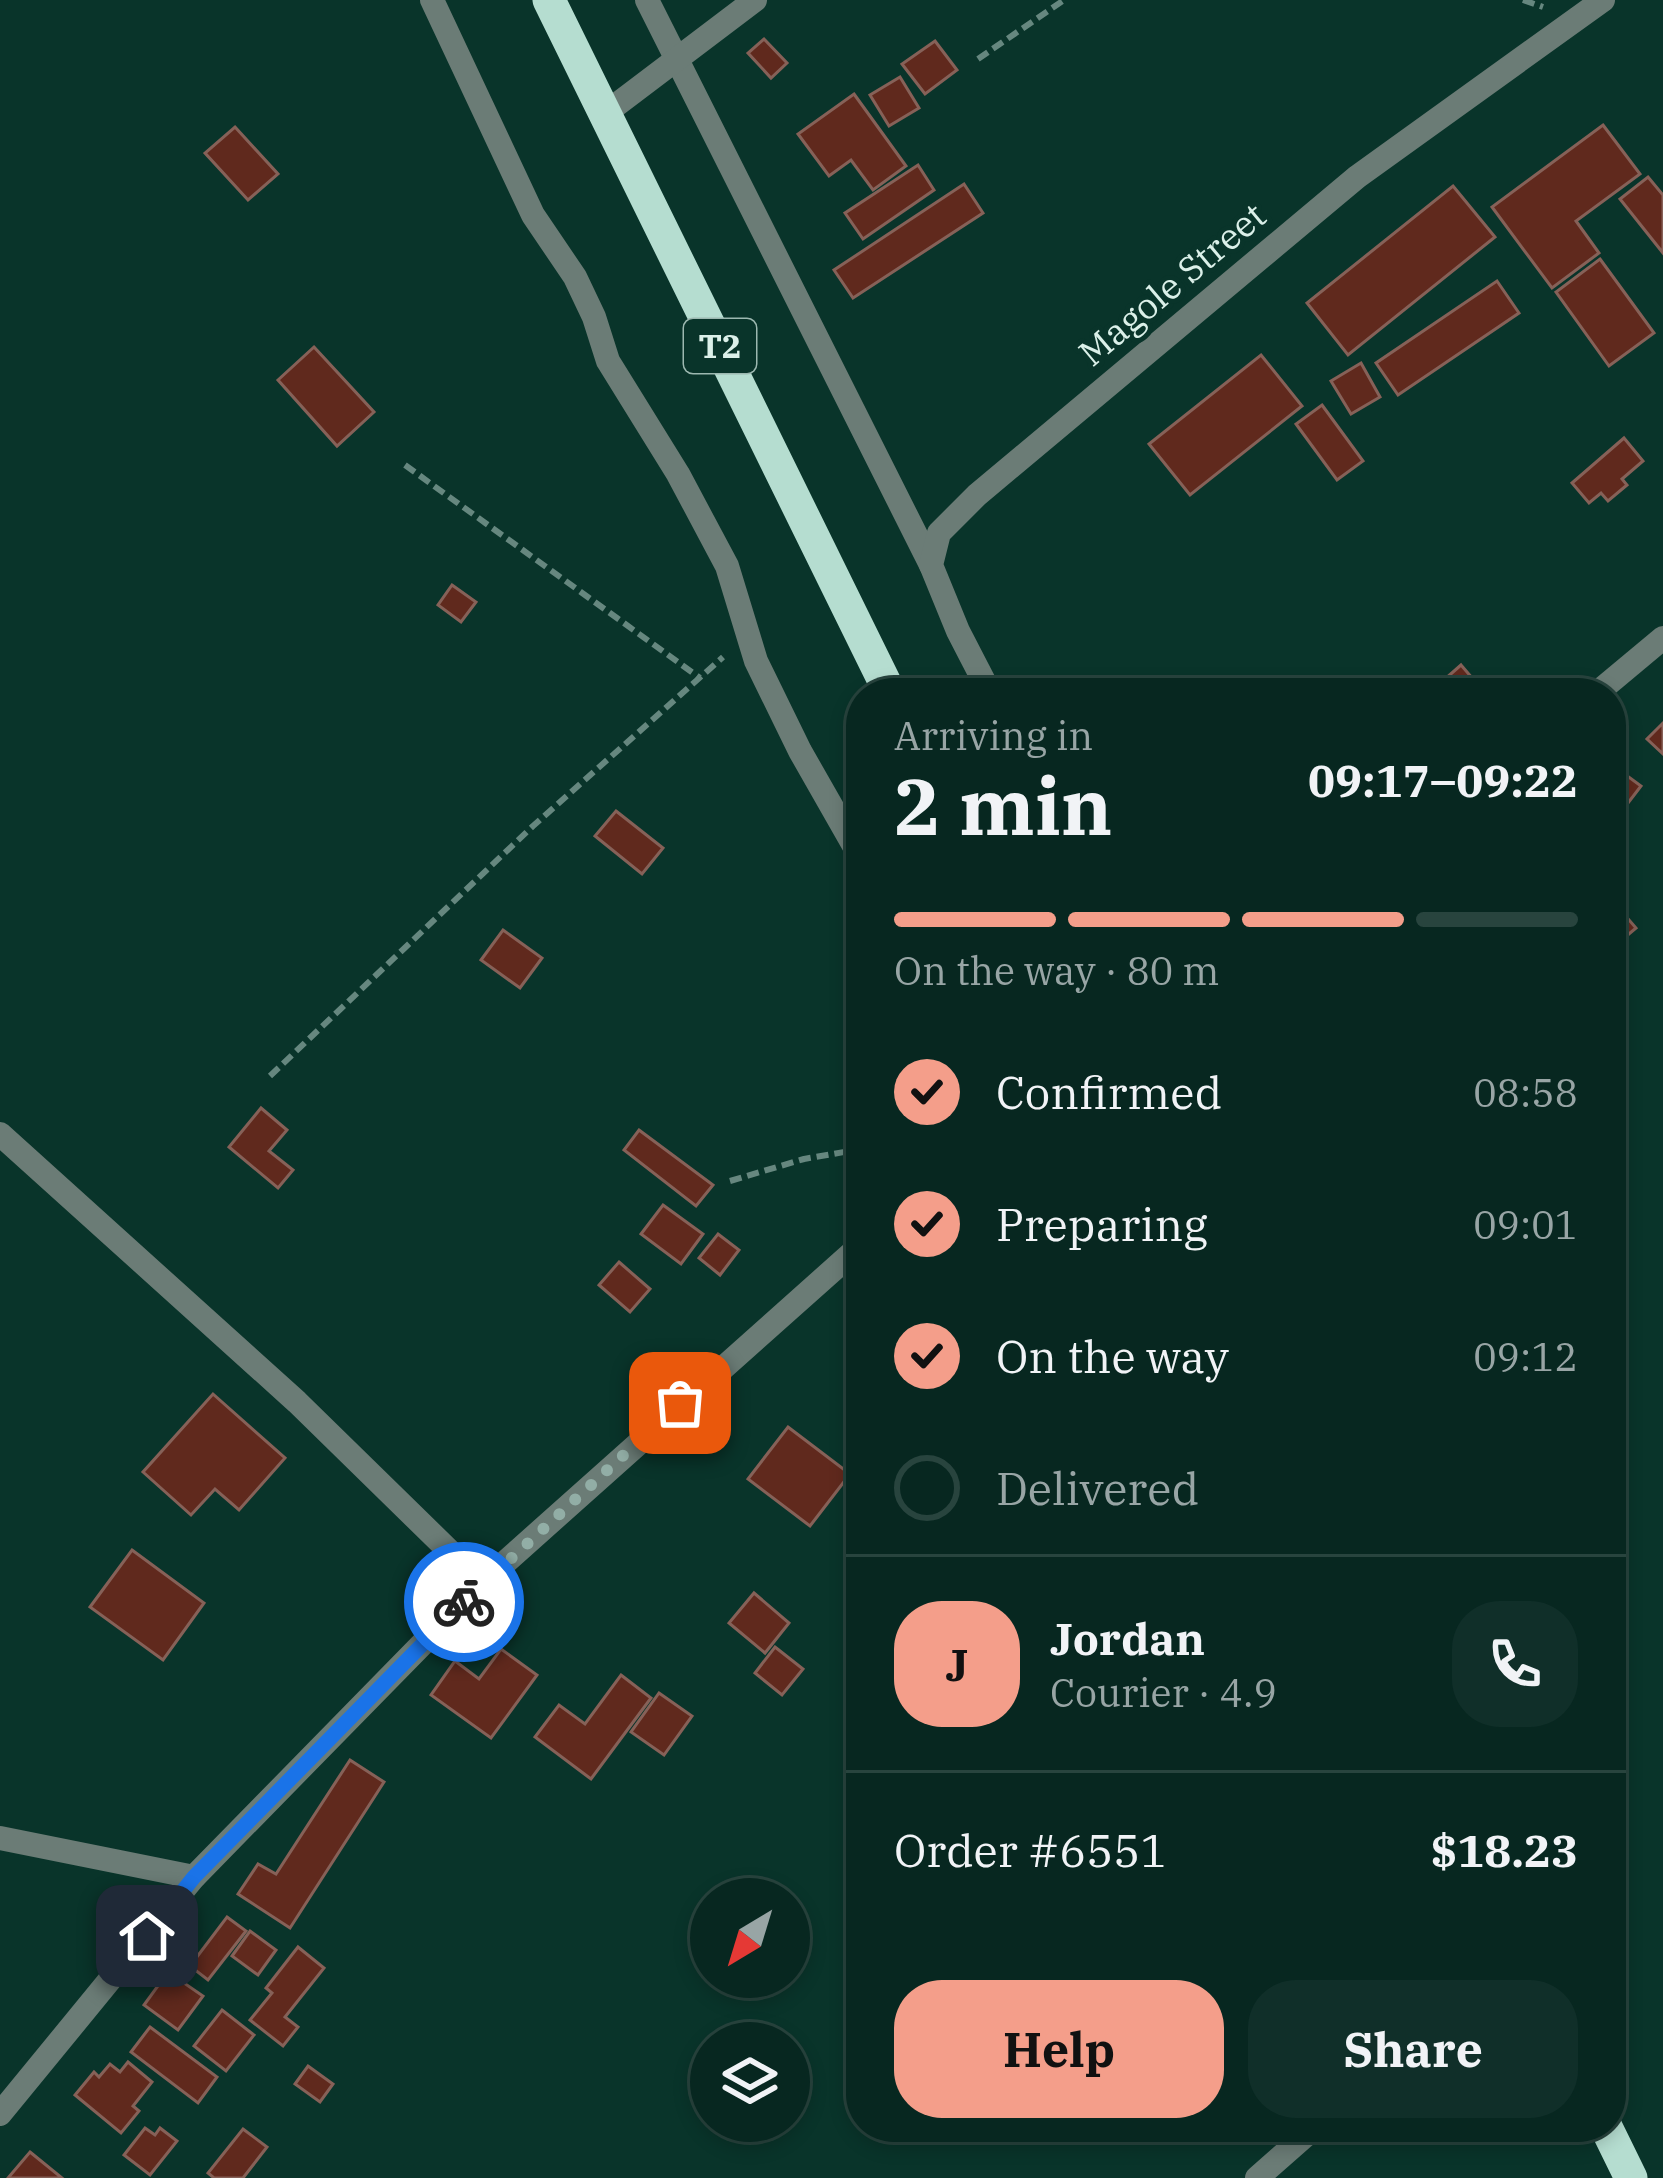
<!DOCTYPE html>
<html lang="en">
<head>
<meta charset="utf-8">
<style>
  body { margin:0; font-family:"IBM Plex Serif",serif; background:#102f29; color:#f1f3f6; height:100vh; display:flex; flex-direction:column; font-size:45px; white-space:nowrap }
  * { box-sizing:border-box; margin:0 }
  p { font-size:39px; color:#98a5a5 }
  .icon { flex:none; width:66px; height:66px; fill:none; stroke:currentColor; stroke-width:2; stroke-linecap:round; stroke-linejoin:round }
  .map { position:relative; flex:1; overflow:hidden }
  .sheet { position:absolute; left:846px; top:678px; width:780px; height:1464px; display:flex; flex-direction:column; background:#072720; border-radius:48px; box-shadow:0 6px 18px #0003,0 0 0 3px #28443e }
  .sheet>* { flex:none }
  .needle { width:78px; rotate:218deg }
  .controls { position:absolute; left:690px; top:1878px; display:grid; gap:24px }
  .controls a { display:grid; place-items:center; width:120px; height:120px; border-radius:50%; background:#072720; box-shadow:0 6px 18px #0003,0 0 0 3px #28443e; font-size:60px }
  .pin { position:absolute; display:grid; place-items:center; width:102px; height:102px; color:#fff; margin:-51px; border-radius:24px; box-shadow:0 6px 18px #0006 }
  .courier { position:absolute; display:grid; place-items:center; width:120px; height:120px; margin:-60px; border:9px solid #1a73e8; border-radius:50%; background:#fff; color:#222; box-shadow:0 3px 15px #0007 }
  .overview em { font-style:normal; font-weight:700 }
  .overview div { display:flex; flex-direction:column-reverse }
  .overview { display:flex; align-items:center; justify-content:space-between; height:204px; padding:0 48px }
  h1 { font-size:78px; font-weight:700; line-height:90px }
  .bar { display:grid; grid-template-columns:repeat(4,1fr); gap:18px 12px; align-content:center; height:144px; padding:0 48px }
  .bar i { height:15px; border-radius:9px; background:#28443e }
  .bar .on { background:#f49e8a }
  .bar p { grid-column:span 4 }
  .line { display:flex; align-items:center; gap:30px; padding:0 48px; border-top:3px solid #28443e }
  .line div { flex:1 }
  .round { display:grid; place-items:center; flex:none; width:126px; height:126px; border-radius:48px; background:#102f29 }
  ol { padding:0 48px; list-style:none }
  li { display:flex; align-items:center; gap:36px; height:132px }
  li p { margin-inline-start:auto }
  li .icon { padding:12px; border-radius:50%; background:#f49e8a; color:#111; stroke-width:4 }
  li:last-child { color:#98a5a5 }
  li i { width:66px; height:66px; border:6px solid #28443e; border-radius:50% }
  .action { display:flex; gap:24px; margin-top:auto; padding:24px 48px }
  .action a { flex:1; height:138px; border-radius:48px; background:#f49e8a; color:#111; font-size:48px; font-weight:700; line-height:138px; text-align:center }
  .action a+a { background:#102f29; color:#f1f3f6 }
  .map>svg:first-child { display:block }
</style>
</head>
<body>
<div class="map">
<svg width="1663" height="2178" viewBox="0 0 1663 2178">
  <rect width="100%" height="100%" fill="#09342a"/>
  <g fill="#60291d" stroke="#866158" stroke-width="3">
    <path d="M 764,39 L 787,63 L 771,78 L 748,53 Z"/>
    <path d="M 935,41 L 957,70 L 925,94 L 902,64 Z"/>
    <path d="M 900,77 L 919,108 L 889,126 L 870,95 Z"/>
    <path d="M 854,94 L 906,166 L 873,190 L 851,160 L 829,176 L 798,134 Z"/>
    <path d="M 1603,125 L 1640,174 L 1576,221 L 1599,253 L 1552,288 L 1492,207 Z"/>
    <path d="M 235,127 L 278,174 L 248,200 L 205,153 Z"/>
    <path d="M 918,165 L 934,190 L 863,239 L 845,213 Z"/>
    <path d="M 1648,177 L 1663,195 L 1663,253 L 1620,199 Z"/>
    <path d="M 964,184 L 983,213 L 853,298 L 834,270 Z"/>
    <path d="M 1453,186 L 1495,237 L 1348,355 L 1307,303 Z"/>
    <path d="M 1600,259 L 1654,333 L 1609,366 L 1556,292 Z"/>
    <path d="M 1497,281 L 1519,313 L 1398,395 L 1376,363 Z"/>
    <path d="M 314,347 L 374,412 L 337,446 L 278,380 Z"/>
    <path d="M 1261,355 L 1302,406 L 1190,495 L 1149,444 Z"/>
    <path d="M 1361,363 L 1380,397 L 1351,414 L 1331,381 Z"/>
    <path d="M 1322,405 L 1363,461 L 1337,480 L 1296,424 Z"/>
    <path d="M 1624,438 L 1643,461 L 1622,479 L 1627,485 L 1608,501 L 1601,493 L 1589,503 L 1572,483 Z"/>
    <path d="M 452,585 L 476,602 L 461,622 L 438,605 Z"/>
    <path d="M 1461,665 L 1485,693 L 1429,693 Z"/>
    <path d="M 1663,723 L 1663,754 L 1647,739 Z"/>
    <path d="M 1611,764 L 1641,786 L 1612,824 L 1611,822 Z"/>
    <path d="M 616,811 L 663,848 L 642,874 L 595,836 Z"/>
    <path d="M 1611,899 L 1636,928 L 1616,945 L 1611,940 Z"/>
    <path d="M 503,930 L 542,958 L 520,988 L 481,960 Z"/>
    <path d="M 861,1069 L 861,1100 L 846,1088 Z"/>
    <path d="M 261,1108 L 287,1130 L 269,1151 L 293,1170 L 278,1188 L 229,1147 Z"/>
    <path d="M 639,1130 L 713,1185 L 696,1206 L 624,1150 Z"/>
    <path d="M 663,1205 L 703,1234 L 681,1264 L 641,1234 Z"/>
    <path d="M 718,1234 L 739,1250 L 720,1275 L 699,1258 Z"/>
    <path d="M 619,1262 L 650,1289 L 630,1312 L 599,1285 Z"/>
    <path d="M 213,1394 L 285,1458 L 239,1510 L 215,1489 L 191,1515 L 143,1472 Z"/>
    <path d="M 788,1427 L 850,1474 L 810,1526 L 748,1479 Z"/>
    <path d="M 132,1550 L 204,1603 L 163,1660 L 90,1607 Z"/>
    <path d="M 754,1593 L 789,1623 L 765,1653 L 729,1623 Z"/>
    <path d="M 775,1647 L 803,1669 L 782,1695 L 755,1673 Z"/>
    <path d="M 501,1649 L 537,1675 L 491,1738 L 431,1695 L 455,1661 L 479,1679 Z"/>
    <path d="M 621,1675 L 651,1698 L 591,1779 L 535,1737 L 559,1705 L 585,1724 Z"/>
    <path d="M 659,1693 L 692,1716 L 664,1755 L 631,1732 Z"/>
    <path d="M 350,1760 L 384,1782 L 290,1928 L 238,1894 L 258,1864 L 276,1874 Z"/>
    <path d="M 227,1917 L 246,1931 L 208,1980 L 190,1966 Z"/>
    <path d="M 250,1931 L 276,1950 L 258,1975 L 232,1956 Z"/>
    <path d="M 298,1947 L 324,1968 L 285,2017 L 298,2027 L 283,2046 L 250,2020 L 272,1993 L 266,1988 Z"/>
    <path d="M 168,1972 L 203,1996 L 178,2030 L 144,2005 Z"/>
    <path d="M 222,2010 L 254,2035 L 226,2071 L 194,2046 Z"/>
    <path d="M 150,2027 L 217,2077 L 198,2103 L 131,2052 Z"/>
    <path d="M 128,2062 L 152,2082 L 133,2106 L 139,2111 L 121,2133 L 75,2095 L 94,2072 L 99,2077 L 110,2064 L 120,2072 Z"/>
    <path d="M 308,2066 L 333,2084 L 320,2102 L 295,2084 Z"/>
    <path d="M 145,2128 L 155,2135 L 160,2128 L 177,2141 L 150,2175 L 124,2155 Z"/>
    <path d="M 243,2129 L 267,2147 L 243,2178 L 214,2178 L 208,2173 Z"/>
    <path d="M 30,2152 L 62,2178 L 8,2178 Z"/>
  </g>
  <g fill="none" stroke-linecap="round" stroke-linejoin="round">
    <g stroke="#66877f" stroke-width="6" stroke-dasharray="12 6" stroke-linecap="butt">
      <path d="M 1523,0 L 1543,7"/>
      <path d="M 978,59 L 1064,0"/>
      <path d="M 405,465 L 700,678"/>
      <path d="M 270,1076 L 533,826 L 723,657"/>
      <path d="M 730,1181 L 804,1159 L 861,1149"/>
    </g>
    <g stroke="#6b7c76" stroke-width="24">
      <path d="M 432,0 L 533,215 L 575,277 L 594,317 L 608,361 L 678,474 L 727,566 L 756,661 L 800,751 L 861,858"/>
      <path d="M 647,0 L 931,565"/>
      <path d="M 607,112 L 755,0"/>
      <path d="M 990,693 L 958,631 L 931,565 L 939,533 L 977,495 L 1357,177 L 1603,0"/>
      <path d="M 1597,693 L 1663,638"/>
      <path d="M 0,1134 L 297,1402 L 482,1583"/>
      <path d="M 0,1838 L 194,1877"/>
      <path d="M 0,2114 L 194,1877 L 482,1583 L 861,1245"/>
      <path d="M 1257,2178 L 1315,2127"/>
    </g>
    <g stroke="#b5ddd0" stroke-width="33">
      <path d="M 549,0 L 890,693"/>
      <path d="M 1606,2127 L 1631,2178"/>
    </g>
  </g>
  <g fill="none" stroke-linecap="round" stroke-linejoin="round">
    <path stroke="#92aea6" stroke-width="12" stroke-dasharray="0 21.6" d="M 464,1602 L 680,1403"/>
    <path stroke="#1a73e8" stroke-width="15" d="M 147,1936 L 194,1877 L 464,1602"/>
  </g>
  <g text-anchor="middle" stroke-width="10" stroke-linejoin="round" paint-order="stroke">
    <rect fill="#09342a" stroke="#9cb8b0" stroke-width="3" x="684" y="319" width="72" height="54" rx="9"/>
    <g font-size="33" font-weight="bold" fill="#dbf0e9">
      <text x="720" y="358">T2</text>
    </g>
    <g font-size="36" fill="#dbf0e9" stroke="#09342a">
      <text transform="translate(1172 284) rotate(-40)" y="13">Magole Street</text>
    </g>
  </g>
</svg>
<div class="controls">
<a><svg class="needle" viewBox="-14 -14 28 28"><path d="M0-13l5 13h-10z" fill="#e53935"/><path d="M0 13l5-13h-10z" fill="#98a5a5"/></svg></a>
<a><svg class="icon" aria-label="layers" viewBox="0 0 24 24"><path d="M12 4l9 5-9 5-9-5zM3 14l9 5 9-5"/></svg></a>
</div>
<div class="pin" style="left:680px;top:1403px;background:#ea580c"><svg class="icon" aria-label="bag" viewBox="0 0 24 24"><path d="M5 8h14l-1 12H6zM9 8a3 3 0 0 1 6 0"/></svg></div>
<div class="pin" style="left:147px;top:1936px;background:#1f2937"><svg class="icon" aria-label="home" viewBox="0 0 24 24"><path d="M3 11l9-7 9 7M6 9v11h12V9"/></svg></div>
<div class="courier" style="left:464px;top:1602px"><svg class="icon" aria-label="bike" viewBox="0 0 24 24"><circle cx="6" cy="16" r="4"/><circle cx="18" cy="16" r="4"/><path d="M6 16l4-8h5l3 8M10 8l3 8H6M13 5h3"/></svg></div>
<section class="sheet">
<div class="overview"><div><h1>2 min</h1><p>Arriving in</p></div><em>09:17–09:22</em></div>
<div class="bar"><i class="on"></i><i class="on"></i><i class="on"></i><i></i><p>On the way · 80 m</p></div>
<ol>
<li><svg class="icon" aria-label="check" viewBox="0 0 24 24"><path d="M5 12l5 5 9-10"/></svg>Confirmed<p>08:58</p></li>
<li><svg class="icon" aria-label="check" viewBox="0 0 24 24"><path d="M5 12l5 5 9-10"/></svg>Preparing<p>09:01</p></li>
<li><svg class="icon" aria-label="check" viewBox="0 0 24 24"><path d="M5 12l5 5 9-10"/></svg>On the way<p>09:12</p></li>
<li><i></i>Delivered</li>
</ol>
<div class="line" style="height:216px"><b class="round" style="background:#f49e8a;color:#111">J</b><div><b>Jordan</b><p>Courier · 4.9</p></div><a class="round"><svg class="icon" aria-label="phone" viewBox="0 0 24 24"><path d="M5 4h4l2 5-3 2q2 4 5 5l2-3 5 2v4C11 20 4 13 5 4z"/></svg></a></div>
<div class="line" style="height:156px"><div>Order #6551</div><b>$18.23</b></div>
<div class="action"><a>Help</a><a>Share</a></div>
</section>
</div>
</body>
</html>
